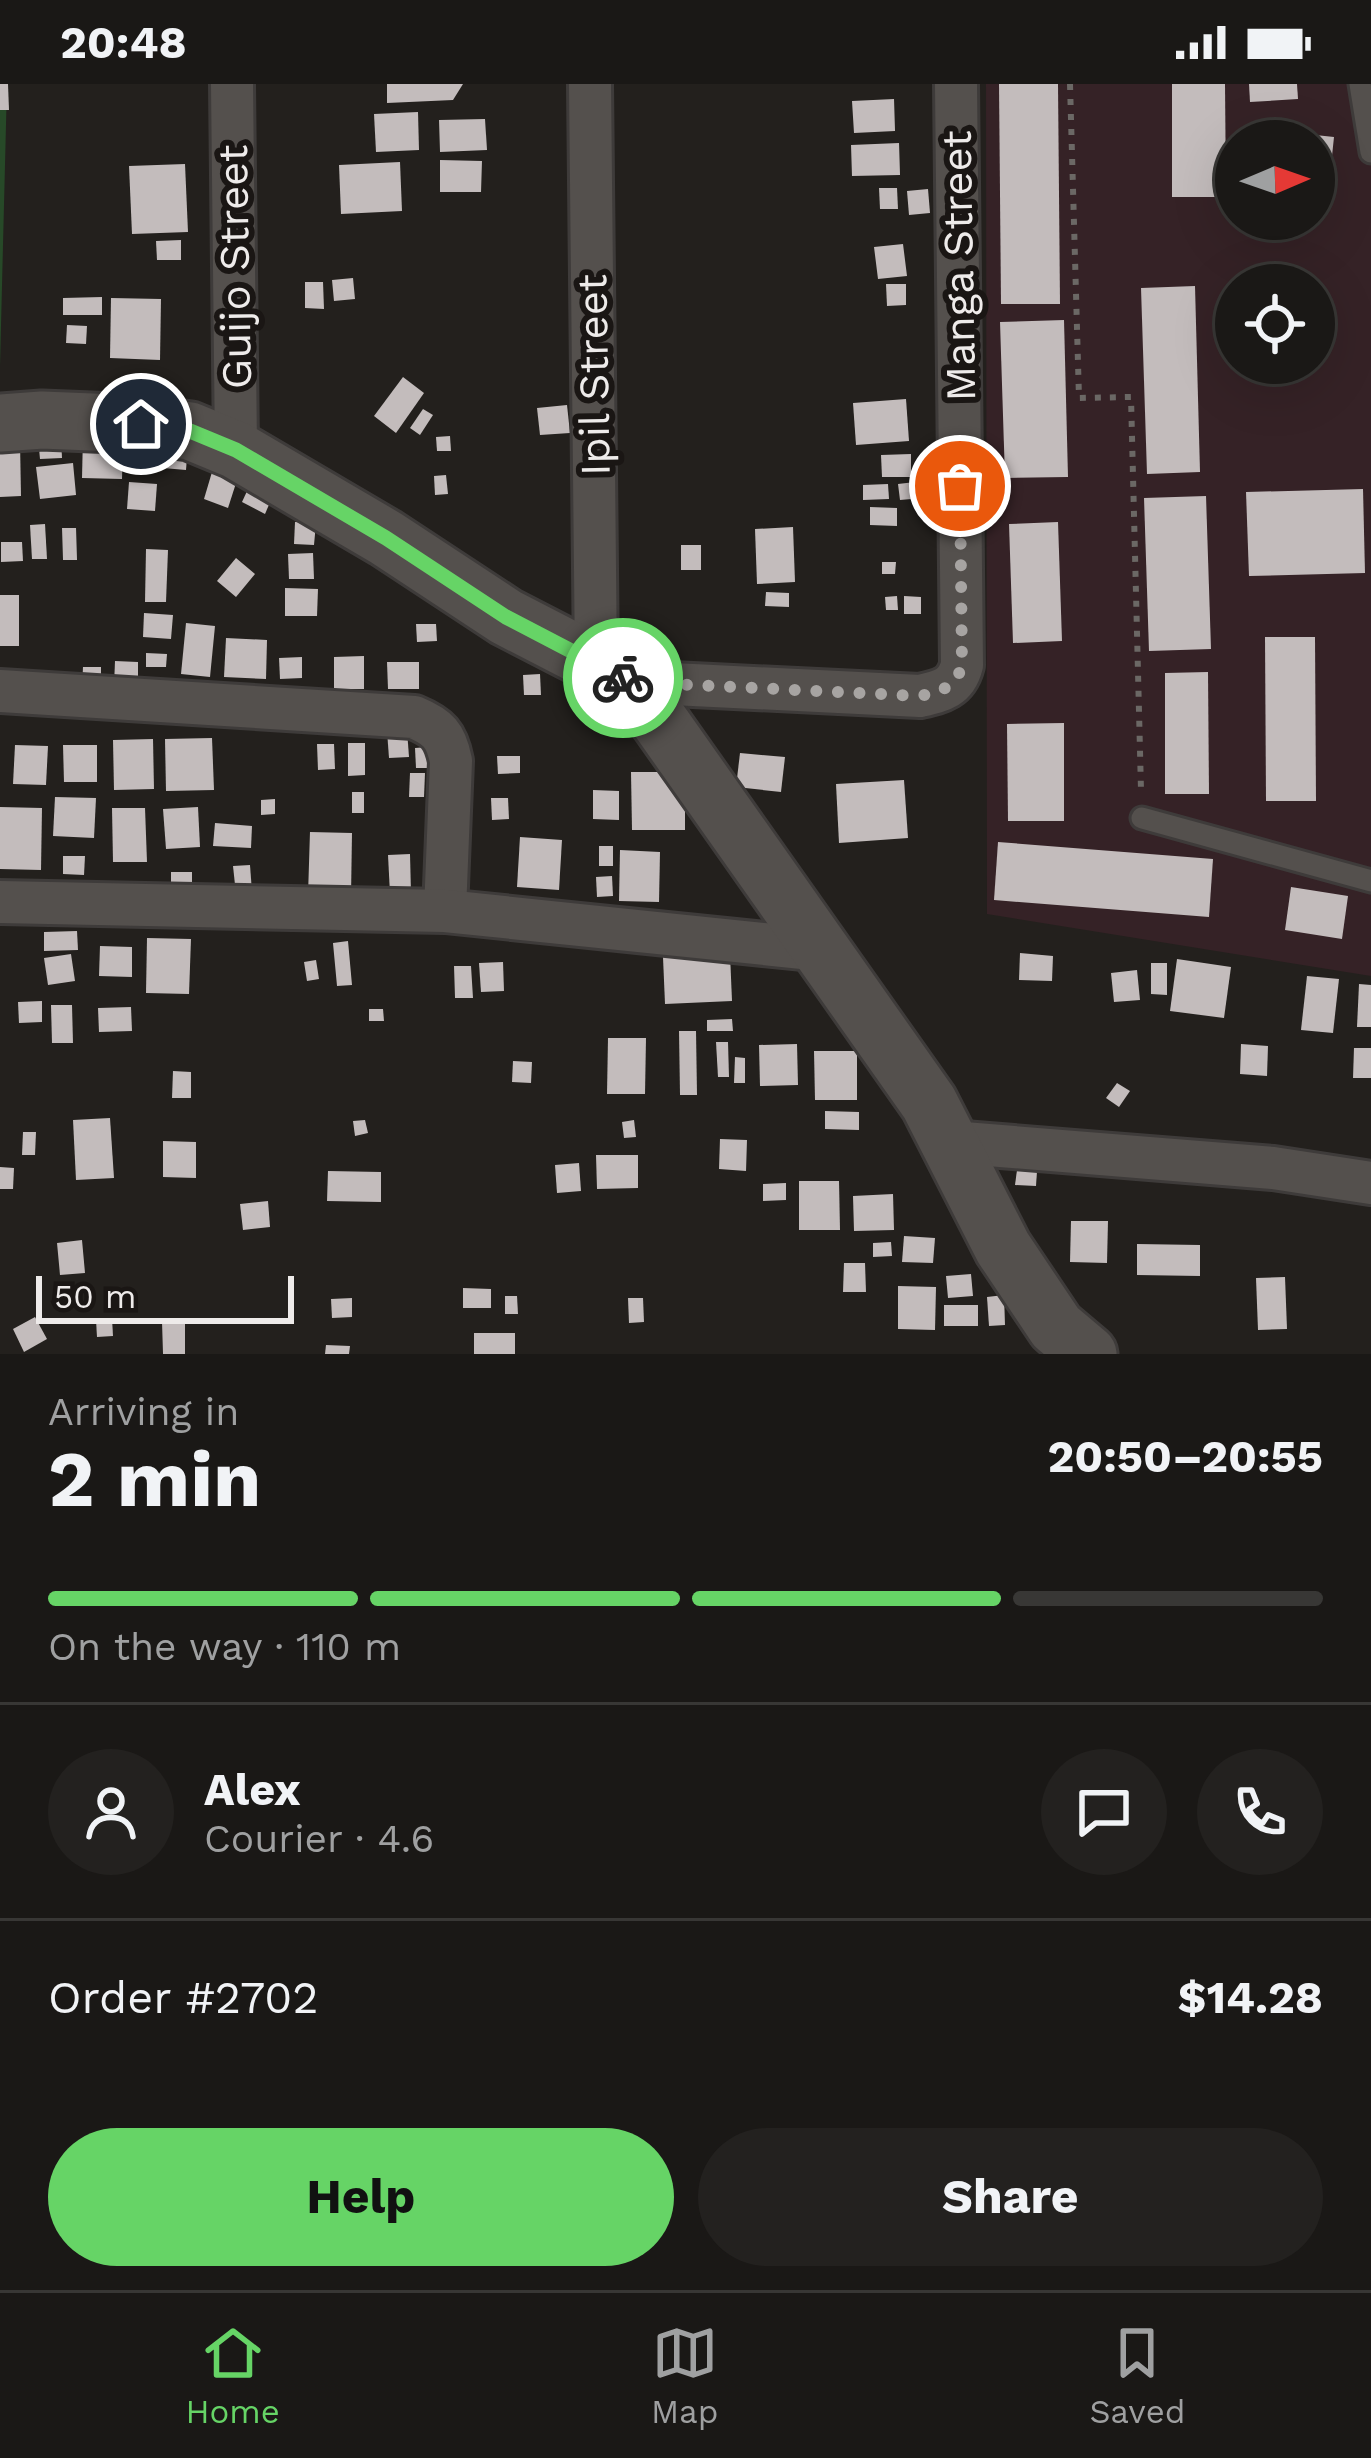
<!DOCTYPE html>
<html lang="en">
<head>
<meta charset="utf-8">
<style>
  body { margin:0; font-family:"Work Sans",sans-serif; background:#23211f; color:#f1f3f6; height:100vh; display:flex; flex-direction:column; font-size:45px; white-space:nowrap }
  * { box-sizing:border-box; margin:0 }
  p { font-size:39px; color:#9fa0a1 }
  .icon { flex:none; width:66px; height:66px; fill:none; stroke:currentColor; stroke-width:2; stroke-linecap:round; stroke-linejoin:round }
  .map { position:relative; height:1270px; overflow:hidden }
  .panel { display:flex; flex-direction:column; background:#1a1816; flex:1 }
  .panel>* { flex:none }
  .needle { width:78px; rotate:88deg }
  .controls { position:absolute; left:1215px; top:36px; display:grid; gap:24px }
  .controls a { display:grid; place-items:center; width:120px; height:120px; border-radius:50%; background:#1a1816; box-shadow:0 12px 48px #0002,0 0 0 3px #383735; font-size:60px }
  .scale { position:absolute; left:36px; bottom:30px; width:258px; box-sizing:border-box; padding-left:12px; border:6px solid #eeebea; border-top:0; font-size:33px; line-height:42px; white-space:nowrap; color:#eeebea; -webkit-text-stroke:9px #1a1614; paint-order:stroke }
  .pin { position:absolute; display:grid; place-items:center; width:102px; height:102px; color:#fff; margin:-51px; border:6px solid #fff; border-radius:50%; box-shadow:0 3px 12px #0007 }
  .courier { position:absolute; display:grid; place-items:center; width:120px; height:120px; margin:-60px; border:9px solid #66d466; border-radius:50%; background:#fff; color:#222; box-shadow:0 3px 15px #0007 }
  .overview em { font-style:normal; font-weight:700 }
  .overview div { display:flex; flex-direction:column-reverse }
  .overview { display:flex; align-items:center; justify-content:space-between; height:204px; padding:0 48px }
  h1 { font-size:78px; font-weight:700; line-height:90px }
  .bar { display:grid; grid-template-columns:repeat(4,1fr); gap:18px 12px; align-content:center; height:144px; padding:0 48px }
  .bar i { height:15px; border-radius:9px; background:#383735 }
  .bar .current { background:#66d466 }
  .bar p { grid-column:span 4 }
  .line { display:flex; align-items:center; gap:30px; padding:0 48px; border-top:3px solid #383735 }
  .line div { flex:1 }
  .round { display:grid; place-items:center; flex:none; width:126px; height:126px; border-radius:63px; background:#23211f }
  .primary-button { display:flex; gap:24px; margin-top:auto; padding:24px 48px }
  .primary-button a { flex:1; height:138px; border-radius:72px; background:#66d466; color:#111; font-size:48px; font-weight:700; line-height:138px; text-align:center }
  .primary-button a+a { background:#23211f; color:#f1f3f6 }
  .status { display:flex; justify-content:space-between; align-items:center; height:84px; padding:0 60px; background:#1a1816; direction:ltr }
  .status svg { height:33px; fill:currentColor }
  .tab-bar { display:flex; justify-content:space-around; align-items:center; height:168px; border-top:3px solid #383735; background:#1a1816; font-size:33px; color:#9fa0a1 }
  .tab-bar a { display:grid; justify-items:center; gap:6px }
  .tab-bar .current { color:#66d466 }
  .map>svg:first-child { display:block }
</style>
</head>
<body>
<div class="status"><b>20:48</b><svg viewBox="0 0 49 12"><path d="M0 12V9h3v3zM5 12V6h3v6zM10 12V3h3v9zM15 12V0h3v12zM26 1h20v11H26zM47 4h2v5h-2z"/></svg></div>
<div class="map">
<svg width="1371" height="1270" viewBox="0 0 1371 1270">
  <rect width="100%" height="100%" fill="#23201d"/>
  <path fill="#352226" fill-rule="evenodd" d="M 986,0 L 1371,0 L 1371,892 L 987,830 ZM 1236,57 L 1314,57 L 1314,135 L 1236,135 ZM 1236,201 L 1314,201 L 1314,279 L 1236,279 Z"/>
  <path fill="#274928" d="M 0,0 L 7,0 L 0,282 Z"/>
  <g fill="#c3bcbc">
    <path d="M 0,0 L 8,0 L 9,26 L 0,26 Z"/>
    <path d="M 387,0 L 463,0 L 453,16 L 387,19 Z"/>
    <path d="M 999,0 L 1058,0 L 1060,220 L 1001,220 Z"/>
    <path d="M 1172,0 L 1225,0 L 1226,113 L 1172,113 Z"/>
    <path d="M 1249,0 L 1297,0 L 1298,15 L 1250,18 Z"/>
    <path d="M 894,15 L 895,47 L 854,49 L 852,17 Z"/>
    <path d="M 418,28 L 419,66 L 376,68 L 374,30 Z"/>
    <path d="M 485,35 L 487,66 L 440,68 L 439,36 Z"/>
    <path d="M 1282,41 L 1298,44 L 1296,57 L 1280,57 Z"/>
    <path d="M 1306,50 L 1334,53 L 1332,72 L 1314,70 L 1314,57 L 1305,57 Z"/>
    <path d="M 899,59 L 900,91 L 852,92 L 851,61 Z"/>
    <path d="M 440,76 L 482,77 L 481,108 L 440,108 Z"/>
    <path d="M 400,78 L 402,127 L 341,130 L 339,81 Z"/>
    <path d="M 185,80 L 188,148 L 132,150 L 129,82 Z"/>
    <path d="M 879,104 L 897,104 L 898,125 L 880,125 Z"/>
    <path d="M 928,105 L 930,129 L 909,131 L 907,107 Z"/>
    <path d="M 181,156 L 181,176 L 157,176 L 156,157 Z"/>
    <path d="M 903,160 L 907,192 L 878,195 L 874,163 Z"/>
    <path d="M 353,194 L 355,215 L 334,217 L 332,196 Z"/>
    <path d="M 305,198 L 323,198 L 324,225 L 305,224 Z"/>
    <path d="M 886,200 L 906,200 L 906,221 L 887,222 Z"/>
    <path d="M 1195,202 L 1200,388 L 1147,390 L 1141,204 Z"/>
    <path d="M 102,213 L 102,231 L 63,231 L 63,214 Z"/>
    <path d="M 111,214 L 161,215 L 160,276 L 110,274 Z"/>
    <path d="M 1064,236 L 1068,393 L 1005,394 L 1000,238 Z"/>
    <path d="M 67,241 L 87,242 L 86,260 L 66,259 Z"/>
    <path d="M 403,293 L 424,309 L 396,349 L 374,332 Z"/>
    <path d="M 906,315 L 909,357 L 856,361 L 853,319 Z"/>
    <path d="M 567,321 L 570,349 L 540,351 L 537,324 Z"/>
    <path d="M 423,325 L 433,331 L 420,351 L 410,344 Z"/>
    <path d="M 83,352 L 123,353 L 122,395 L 82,394 Z"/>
    <path d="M 450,352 L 451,367 L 437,367 L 436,353 Z"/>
    <path d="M 61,353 L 62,374 L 40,375 L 38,354 Z"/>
    <path d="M 20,358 L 21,412 L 0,413 L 0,359 Z"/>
    <path d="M 165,359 L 188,360 L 186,386 L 163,384 Z"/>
    <path d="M 911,370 L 911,393 L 882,393 L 881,371 Z"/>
    <path d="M 73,379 L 76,411 L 40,415 L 36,383 Z"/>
    <path d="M 212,388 L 237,396 L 228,424 L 204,415 Z"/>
    <path d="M 446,391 L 448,410 L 435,411 L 434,392 Z"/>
    <path d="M 932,396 L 934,413 L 900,416 L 898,400 Z"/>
    <path d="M 129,398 L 157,400 L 155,427 L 127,425 Z"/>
    <path d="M 888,400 L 889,415 L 863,416 L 863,401 Z"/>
    <path d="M 248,405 L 271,416 L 265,430 L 242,418 Z"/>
    <path d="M 1363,405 L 1365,489 L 1249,492 L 1246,408 Z"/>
    <path d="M 1206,412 L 1211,565 L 1149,567 L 1144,414 Z"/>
    <path d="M 870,423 L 897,424 L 897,442 L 870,441 Z"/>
    <path d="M 295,438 L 316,439 L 314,461 L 294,460 Z"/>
    <path d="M 1058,438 L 1062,557 L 1013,559 L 1009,440 Z"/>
    <path d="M 45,440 L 47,475 L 32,475 L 30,441 Z"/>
    <path d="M 793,443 L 795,498 L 757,500 L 755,445 Z"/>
    <path d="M 62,444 L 76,444 L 77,476 L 63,476 Z"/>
    <path d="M 1,458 L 22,458 L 23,477 L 1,478 Z"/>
    <rect x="681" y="461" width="20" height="25"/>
    <path d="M 146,465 L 168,466 L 166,518 L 145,518 Z"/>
    <path d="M 313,469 L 314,495 L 289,495 L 288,470 Z"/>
    <path d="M 236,474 L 255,490 L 236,513 L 217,497 Z"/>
    <path d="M 882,478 L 896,478 L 895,490 L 882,490 Z"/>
    <path d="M 285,504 L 318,505 L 317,532 L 285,532 Z"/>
    <path d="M 766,508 L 789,509 L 789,523 L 765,522 Z"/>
    <rect x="0" y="511" width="19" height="51"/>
    <path d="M 897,512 L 898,526 L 886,526 L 885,513 Z"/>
    <path d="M 904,512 L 921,513 L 921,530 L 904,530 Z"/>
    <path d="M 144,529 L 173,531 L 171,555 L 143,553 Z"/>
    <path d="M 186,539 L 215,542 L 210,593 L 181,590 Z"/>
    <path d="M 416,540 L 436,540 L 437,557 L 417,558 Z"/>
    <path d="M 1265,553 L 1315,553 L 1316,717 L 1266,717 Z"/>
    <path d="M 226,554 L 267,556 L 266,595 L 224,593 Z"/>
    <path d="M 146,569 L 167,570 L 166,583 L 146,583 Z"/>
    <path d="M 364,572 L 364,605 L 334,605 L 334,573 Z"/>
    <path d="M 302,573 L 302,594 L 280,595 L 279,574 Z"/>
    <path d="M 115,577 L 138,578 L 138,602 L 114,602 Z"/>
    <path d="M 387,578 L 419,578 L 419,605 L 388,605 Z"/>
    <path d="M 83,583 L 101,583 L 101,605 L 82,604 Z"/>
    <path d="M 1208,588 L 1209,710 L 1165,710 L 1165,589 Z"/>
    <path d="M 540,590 L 541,611 L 524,611 L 523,591 Z"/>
    <path d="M 1064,639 L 1064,737 L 1008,737 L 1007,640 Z"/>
    <path d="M 407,646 L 409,673 L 389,674 L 387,647 Z"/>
    <path d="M 212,654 L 214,706 L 166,707 L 165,655 Z"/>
    <path d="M 153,655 L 154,705 L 114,706 L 113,656 Z"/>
    <path d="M 348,659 L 365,659 L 365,691 L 348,692 Z"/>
    <path d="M 317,660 L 334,660 L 335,685 L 318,686 Z"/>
    <path d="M 15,661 L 48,662 L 46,701 L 13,700 Z"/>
    <path d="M 63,661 L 97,661 L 97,698 L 64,698 Z"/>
    <path d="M 428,663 L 428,684 L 416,684 L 415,664 Z"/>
    <path d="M 740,669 L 785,673 L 781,708 L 736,703 Z"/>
    <path d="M 497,672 L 520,672 L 520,689 L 498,690 Z"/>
    <path d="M 631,688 L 685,688 L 685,746 L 632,746 Z"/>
    <path d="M 410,689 L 425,689 L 424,713 L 409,713 Z"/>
    <path d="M 904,696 L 908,754 L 839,759 L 836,700 Z"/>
    <path d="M 593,706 L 619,707 L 619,736 L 593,735 Z"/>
    <rect x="352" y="708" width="12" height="21"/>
    <path d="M 55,713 L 96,714 L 94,754 L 53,752 Z"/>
    <path d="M 491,714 L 508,714 L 509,735 L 492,736 Z"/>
    <path d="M 275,715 L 275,730 L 261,731 L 261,716 Z"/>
    <path d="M 0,723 L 42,724 L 41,786 L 0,785 Z"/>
    <path d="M 198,723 L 200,763 L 166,765 L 163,725 Z"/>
    <path d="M 112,724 L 145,724 L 147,778 L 113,778 Z"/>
    <path d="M 215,739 L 252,742 L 251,764 L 213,762 Z"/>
    <path d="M 310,748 L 352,749 L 351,812 L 308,811 Z"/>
    <path d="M 520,753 L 562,756 L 559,806 L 517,803 Z"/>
    <path d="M 998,758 L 1213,775 L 1209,833 L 994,816 Z"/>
    <rect x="599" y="762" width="14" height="20"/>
    <path d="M 620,766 L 660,768 L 659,818 L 619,817 Z"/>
    <path d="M 410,770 L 411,809 L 390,810 L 388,771 Z"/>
    <path d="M 63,772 L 85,772 L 84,791 L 63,790 Z"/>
    <path d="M 250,781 L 252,808 L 236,810 L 233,782 Z"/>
    <rect x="171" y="788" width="21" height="19"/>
    <path d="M 612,792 L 613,812 L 597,813 L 596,793 Z"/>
    <path d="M 1291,803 L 1348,812 L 1342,855 L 1285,846 Z"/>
    <path d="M 77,847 L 78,866 L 44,867 L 44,848 Z"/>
    <path d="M 147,854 L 191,855 L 189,910 L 146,909 Z"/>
    <path d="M 348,857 L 352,901 L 337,902 L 333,859 Z"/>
    <path d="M 100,862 L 132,863 L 132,893 L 99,892 Z"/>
    <path d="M 1020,869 L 1053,872 L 1052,897 L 1019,896 Z"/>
    <path d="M 71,870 L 75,897 L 48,901 L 44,874 Z"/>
    <path d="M 730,870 L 732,917 L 665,920 L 663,873 Z"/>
    <path d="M 1177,875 L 1231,883 L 1224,934 L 1170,927 Z"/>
    <path d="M 316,876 L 319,895 L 307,897 L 304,878 Z"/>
    <path d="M 503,878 L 504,907 L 481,908 L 479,879 Z"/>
    <path d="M 1151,879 L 1167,879 L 1167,911 L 1151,910 Z"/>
    <path d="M 454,882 L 471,882 L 473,914 L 455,914 Z"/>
    <path d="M 1137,886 L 1140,916 L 1114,918 L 1111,889 Z"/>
    <path d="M 1307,892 L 1339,895 L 1333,949 L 1301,946 Z"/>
    <path d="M 1359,900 L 1371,901 L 1371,943 L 1357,943 Z"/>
    <path d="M 42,917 L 42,938 L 19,939 L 18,918 Z"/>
    <path d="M 51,921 L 72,921 L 73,959 L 52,959 Z"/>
    <path d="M 131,923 L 132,947 L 99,948 L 98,924 Z"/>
    <path d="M 369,925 L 383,925 L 384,937 L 369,937 Z"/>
    <path d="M 732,935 L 733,947 L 707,947 L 707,936 Z"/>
    <path d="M 679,947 L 696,947 L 697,1011 L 680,1011 Z"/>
    <path d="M 608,954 L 646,954 L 645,1010 L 607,1010 Z"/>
    <path d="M 716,958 L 728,958 L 729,993 L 718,993 Z"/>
    <path d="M 797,960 L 798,1001 L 760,1002 L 759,961 Z"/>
    <path d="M 1241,960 L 1268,962 L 1267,992 L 1240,990 Z"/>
    <path d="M 1354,964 L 1371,964 L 1371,994 L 1353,994 Z"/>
    <path d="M 814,967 L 857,967 L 857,1016 L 815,1016 Z"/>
    <path d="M 735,973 L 745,974 L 745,999 L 734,999 Z"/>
    <path d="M 513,977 L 532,978 L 531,999 L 512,998 Z"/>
    <path d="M 173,987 L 191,988 L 191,1014 L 172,1014 Z"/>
    <path d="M 1117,999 L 1130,1007 L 1119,1023 L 1106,1014 Z"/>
    <path d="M 825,1027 L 859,1028 L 859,1046 L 825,1045 Z"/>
    <path d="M 110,1034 L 114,1094 L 76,1096 L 73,1036 Z"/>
    <path d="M 365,1036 L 368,1049 L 355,1052 L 353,1037 Z"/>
    <path d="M 634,1036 L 636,1053 L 624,1054 L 622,1038 Z"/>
    <path d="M 23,1048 L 36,1048 L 35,1071 L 22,1071 Z"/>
    <path d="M 720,1055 L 747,1056 L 746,1087 L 719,1085 Z"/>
    <path d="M 163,1057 L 196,1058 L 196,1094 L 163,1093 Z"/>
    <path d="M 596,1071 L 638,1071 L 638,1104 L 597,1105 Z"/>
    <path d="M 579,1079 L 581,1107 L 557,1109 L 555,1081 Z"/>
    <path d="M 0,1083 L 14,1084 L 13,1105 L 0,1105 Z"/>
    <path d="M 1017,1086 L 1037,1087 L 1036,1102 L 1015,1101 Z"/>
    <path d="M 328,1087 L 381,1088 L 381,1118 L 327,1117 Z"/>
    <path d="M 799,1097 L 839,1097 L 840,1146 L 799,1146 Z"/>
    <path d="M 786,1099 L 786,1116 L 763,1117 L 763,1100 Z"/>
    <path d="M 893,1110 L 894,1146 L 854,1147 L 853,1112 Z"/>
    <path d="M 268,1117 L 270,1143 L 243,1146 L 240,1120 Z"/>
    <path d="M 1071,1137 L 1108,1137 L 1107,1179 L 1070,1178 Z"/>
    <path d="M 904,1152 L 935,1154 L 933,1179 L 902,1178 Z"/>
    <path d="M 82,1156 L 85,1189 L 60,1191 L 57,1159 Z"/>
    <path d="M 891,1158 L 892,1172 L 873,1173 L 873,1159 Z"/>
    <path d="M 1137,1160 L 1200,1161 L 1200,1192 L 1137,1191 Z"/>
    <path d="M 844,1179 L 865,1179 L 866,1208 L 843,1208 Z"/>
    <path d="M 971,1190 L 973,1212 L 948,1214 L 946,1192 Z"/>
    <path d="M 1285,1193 L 1287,1245 L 1258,1246 L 1256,1194 Z"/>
    <path d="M 898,1202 L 936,1203 L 935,1246 L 898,1245 Z"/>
    <path d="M 463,1204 L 491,1205 L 491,1224 L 463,1224 Z"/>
    <path d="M 1004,1211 L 1005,1241 L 989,1242 L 987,1213 Z"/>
    <path d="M 505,1212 L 517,1212 L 518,1230 L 505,1230 Z"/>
    <path d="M 352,1214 L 352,1233 L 332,1234 L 331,1215 Z"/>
    <path d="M 628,1214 L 643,1214 L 644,1238 L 629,1239 Z"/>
    <rect x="944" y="1221" width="34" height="21"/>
    <path d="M 35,1233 L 47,1255 L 24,1268 L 13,1245 Z"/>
    <path d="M 112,1234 L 113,1252 L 97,1253 L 96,1236 Z"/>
    <path d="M 185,1236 L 185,1270 L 163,1270 L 162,1237 Z"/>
    <rect x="474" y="1249" width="41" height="21"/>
    <path d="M 326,1261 L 350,1262 L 349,1270 L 325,1270 Z"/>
  </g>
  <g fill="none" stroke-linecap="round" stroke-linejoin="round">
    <g stroke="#3e3b3a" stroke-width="27">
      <g id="lane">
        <path d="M 1360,0 L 1371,68"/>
        <path d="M 1142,734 L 1371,797"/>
      </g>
    </g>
    <g stroke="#3e3b3a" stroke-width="48">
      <g id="street">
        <path d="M 232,0 L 236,366"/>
        <path d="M 590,0 L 596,581"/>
        <path d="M 632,598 L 920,612 C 942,607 956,604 962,581 L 956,0"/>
        <path d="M 0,607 L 414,633 C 438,643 446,651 451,677 L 445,827"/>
        <path d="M 0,818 L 445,827 L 822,866"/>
        <path d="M 951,1058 L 1273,1084 L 1371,1099"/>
      </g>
    </g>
    <g stroke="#3e3b3a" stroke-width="63">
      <path id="secondary" d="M 0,339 L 42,336 L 141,340 L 190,347 L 236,366 L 386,454 L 506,533 L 632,598 L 929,1019 L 1003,1164 L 1056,1243 L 1088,1270"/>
    </g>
    <path stroke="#6b6865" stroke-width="6" stroke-dasharray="6 9" stroke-linecap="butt" d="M 1070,0 L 1079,314 L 1131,313 L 1141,706"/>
    <use href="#lane" stroke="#54504d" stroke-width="21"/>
    <use href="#street" stroke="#54504d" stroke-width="42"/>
    <use href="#secondary" stroke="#54504d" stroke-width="57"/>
  </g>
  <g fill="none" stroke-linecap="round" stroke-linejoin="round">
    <path stroke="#a7a4a2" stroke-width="12" stroke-dasharray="0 21.6" d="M 623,594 L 632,598 L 920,612 C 942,607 956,603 962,581 L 960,402"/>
    <path stroke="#66d466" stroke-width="15" d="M 141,340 L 190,347 L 236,366 L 386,454 L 506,533 L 623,594"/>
  </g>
  <g text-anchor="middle" stroke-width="12" stroke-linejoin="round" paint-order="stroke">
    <g font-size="42" fill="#eeebea" stroke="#1a1614">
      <text transform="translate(958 182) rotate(-91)" y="15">Manga Street</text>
      <text transform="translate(234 183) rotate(-91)" y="15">Guijo Street</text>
      <text transform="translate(593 291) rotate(-91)" y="15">Ipil Street</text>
    </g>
  </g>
</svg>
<div class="controls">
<a><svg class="needle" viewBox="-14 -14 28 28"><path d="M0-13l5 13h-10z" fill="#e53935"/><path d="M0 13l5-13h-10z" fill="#9fa0a1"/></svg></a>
<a><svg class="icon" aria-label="locate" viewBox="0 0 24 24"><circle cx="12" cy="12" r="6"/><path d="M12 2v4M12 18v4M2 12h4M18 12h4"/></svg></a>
</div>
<div class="scale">50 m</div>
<div class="pin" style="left:960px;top:402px;background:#ea580c"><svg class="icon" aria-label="bag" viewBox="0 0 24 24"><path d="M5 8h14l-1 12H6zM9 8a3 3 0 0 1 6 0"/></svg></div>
<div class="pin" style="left:141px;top:340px;background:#1f2937"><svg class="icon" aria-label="home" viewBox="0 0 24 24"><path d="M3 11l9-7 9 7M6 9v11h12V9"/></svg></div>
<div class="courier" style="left:623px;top:594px"><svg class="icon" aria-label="bike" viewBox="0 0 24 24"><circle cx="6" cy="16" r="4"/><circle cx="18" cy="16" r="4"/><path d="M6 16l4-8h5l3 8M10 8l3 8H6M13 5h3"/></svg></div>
</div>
<section class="panel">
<div class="overview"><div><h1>2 min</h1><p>Arriving in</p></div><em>20:50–20:55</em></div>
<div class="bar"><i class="current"></i><i class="current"></i><i class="current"></i><i></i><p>On the way · 110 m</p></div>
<div class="line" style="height:216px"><a class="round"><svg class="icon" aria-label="person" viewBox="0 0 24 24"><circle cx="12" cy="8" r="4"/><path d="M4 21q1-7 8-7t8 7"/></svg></a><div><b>Alex</b><p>Courier · 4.6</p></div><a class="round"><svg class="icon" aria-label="chat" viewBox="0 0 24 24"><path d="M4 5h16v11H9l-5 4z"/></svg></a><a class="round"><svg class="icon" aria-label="phone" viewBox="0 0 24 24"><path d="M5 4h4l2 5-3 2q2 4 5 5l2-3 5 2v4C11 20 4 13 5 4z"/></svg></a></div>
<div class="line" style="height:156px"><div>Order #2702</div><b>$14.28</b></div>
<div class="primary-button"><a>Help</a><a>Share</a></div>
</section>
<nav class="tab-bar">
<a class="current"><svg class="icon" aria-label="home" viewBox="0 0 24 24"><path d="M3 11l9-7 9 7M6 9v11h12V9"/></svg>Home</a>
<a><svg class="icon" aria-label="map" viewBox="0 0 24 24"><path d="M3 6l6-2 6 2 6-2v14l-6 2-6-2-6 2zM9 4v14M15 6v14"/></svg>Map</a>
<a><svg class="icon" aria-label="saved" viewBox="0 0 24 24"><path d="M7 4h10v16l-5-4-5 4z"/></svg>Saved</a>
</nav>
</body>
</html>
